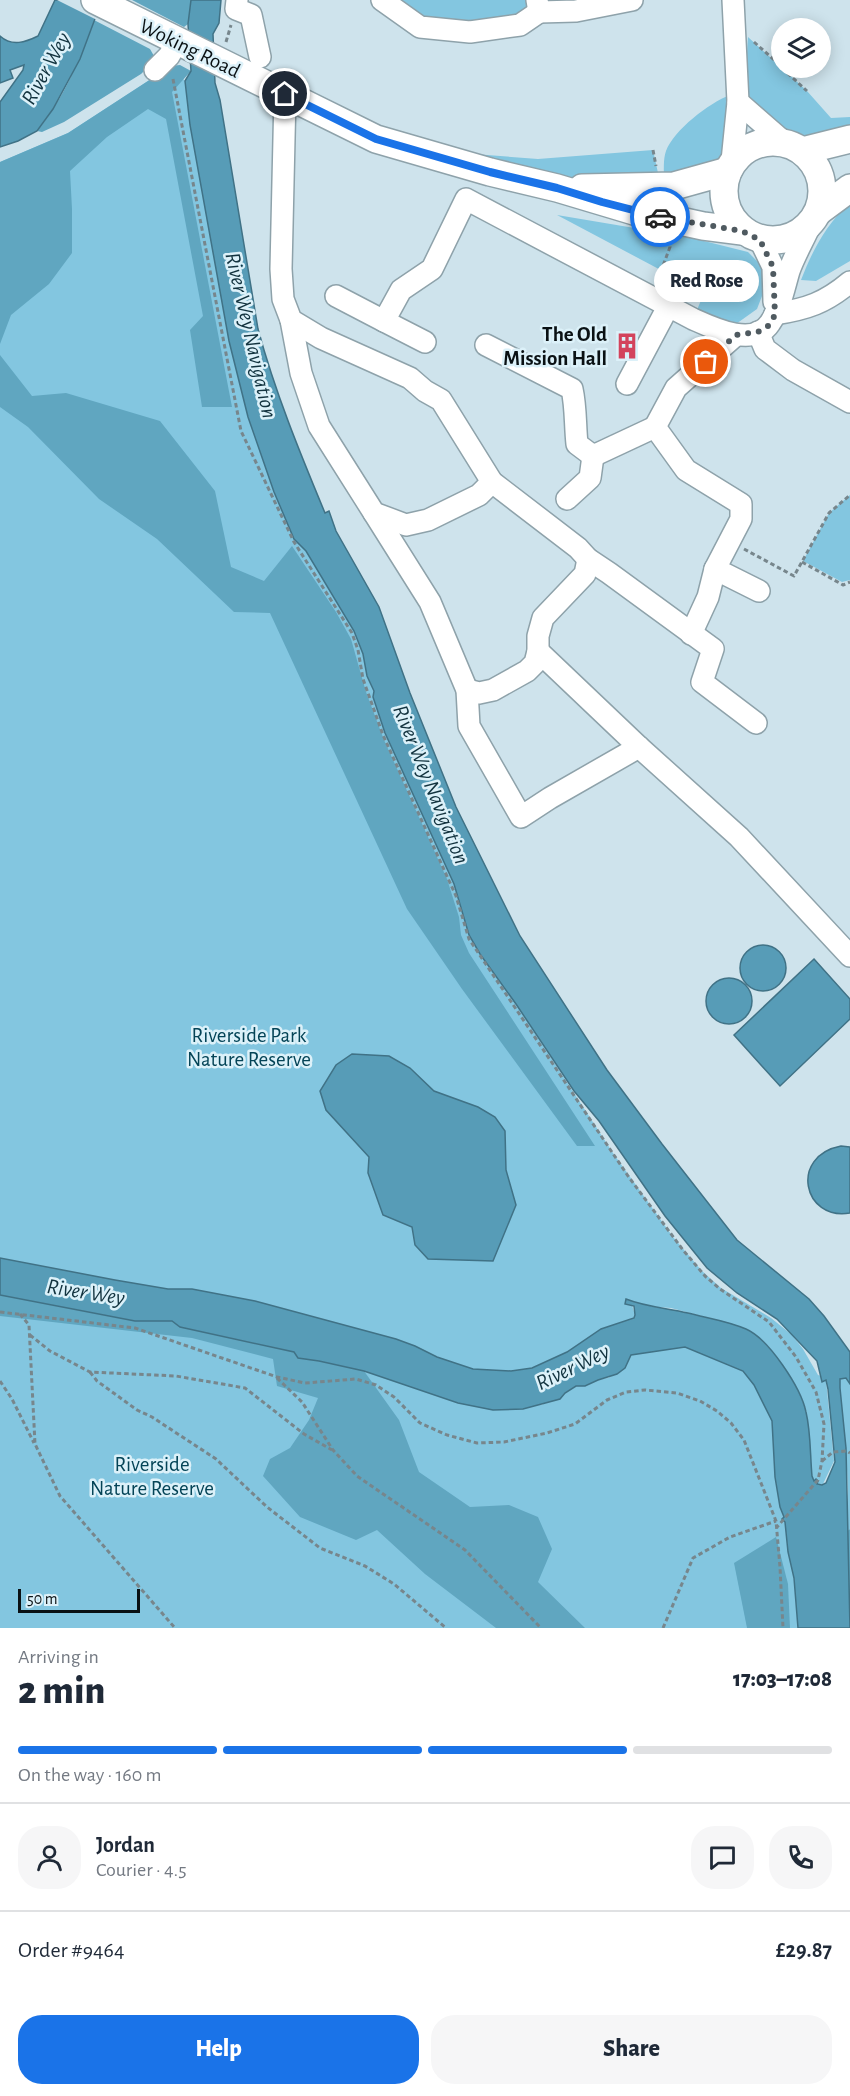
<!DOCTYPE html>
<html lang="en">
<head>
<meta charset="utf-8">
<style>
  body { margin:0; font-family:"Alegreya Sans",sans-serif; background:#f6f6f7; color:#1f2937; height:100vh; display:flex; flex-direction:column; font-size:22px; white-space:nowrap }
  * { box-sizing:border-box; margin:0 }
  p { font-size:20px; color:#747a83 }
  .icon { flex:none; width:33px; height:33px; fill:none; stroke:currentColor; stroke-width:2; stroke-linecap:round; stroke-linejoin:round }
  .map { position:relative; height:1628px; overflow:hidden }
  .details { display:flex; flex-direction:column; background:#fff; flex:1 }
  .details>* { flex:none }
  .buttons { position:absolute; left:771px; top:18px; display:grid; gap:12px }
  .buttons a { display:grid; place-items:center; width:60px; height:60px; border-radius:50%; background:#fff; box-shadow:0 3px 15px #0003; font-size:30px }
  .scale { position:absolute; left:18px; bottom:15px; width:122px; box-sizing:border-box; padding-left:6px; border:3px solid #0a1114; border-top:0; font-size:16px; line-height:21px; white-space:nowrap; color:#0a1114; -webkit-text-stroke:4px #dcf1f9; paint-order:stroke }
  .pin { position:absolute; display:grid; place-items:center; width:51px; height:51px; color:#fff; margin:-26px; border:3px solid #fff; border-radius:50%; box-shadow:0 2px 6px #0007 }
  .courier { position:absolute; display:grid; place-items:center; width:60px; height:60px; margin:-30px; border:4px solid #1a73e8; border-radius:50%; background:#fff; color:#222; box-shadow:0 2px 8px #0007 }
  .bubble { position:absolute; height:42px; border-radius:21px; background:#fff; box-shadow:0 3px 15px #0003; font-size:20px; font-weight:800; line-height:42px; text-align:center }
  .headline em { font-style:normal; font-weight:800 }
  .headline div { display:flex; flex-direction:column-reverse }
  .headline { display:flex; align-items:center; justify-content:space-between; height:102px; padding:0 18px }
  h1 { font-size:39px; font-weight:800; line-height:45px }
  .bar { display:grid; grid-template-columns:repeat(4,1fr); gap:9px 6px; align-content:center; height:72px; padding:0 18px }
  .bar i { height:8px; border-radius:4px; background:#e0e1e3 }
  .bar .on { background:#1a73e8 }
  .bar p { grid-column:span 4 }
  .line { display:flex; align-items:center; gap:15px; padding:0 18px; border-top:2px solid #e0e1e3 }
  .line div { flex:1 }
  .round { display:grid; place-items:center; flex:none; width:63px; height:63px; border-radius:24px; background:#f6f6f7 }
  .action { display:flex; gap:12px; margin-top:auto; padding:12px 18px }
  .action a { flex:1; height:69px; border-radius:24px; background:#1a73e8; color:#fff; font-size:24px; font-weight:800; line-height:69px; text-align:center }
  .action a+a { background:#f6f6f7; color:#1f2937 }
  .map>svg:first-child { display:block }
</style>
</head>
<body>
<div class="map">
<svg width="850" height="1628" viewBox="0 0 850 1628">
  <rect width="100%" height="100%" fill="#cee3ec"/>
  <g fill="#83c6e0">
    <path d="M 392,0 L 533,0 L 530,11 L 511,23 L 422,24 Z"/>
    <path d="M 748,37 L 807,91 L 831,118 L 850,117 L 850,131 C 840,133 828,137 818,137 C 792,137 758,124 749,97 C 745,88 747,49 748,37 Z"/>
    <path d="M 171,66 L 185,81 L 190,125 L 229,341 L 248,417 L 274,492 L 294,539 L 306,551 L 354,631 L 363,654 L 367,676 L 374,691 L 385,733 L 454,884 L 469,935 L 480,954 L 516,1004 L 613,1153 L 673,1237 L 702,1271 L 721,1288 L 771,1318 L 792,1335 L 803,1349 L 818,1375 L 821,1376 L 822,1382 L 826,1380 L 834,1461 L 823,1484 L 816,1484 L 812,1476 L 806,1409 L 799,1393 L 769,1347 L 753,1333 L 732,1324 L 671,1308 L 632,1305 L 635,1315 L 634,1318 L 601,1329 L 567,1352 L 532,1368 L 511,1371 L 473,1369 L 437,1357 L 415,1346 L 396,1339 L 255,1301 L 192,1289 L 168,1289 L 115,1280 L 0,1258 L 0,162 L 68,133 Z"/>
    <path d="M 730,95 C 729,119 734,151 710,166 C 700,173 677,176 664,180 C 664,171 663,159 666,151 C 674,130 709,103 730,95 Z"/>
    <path d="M 653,150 L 658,173 L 586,179 L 510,169 L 448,152 L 538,159 Z"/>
    <path d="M 850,202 L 850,261 L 816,281 L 801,280 C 814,247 825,227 850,202 Z"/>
    <path d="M 557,215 L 688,237 L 748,252 L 760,264 L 766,273 L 767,283 L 757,309 L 736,324 L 709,317 L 697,310 L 704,293 Z"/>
    <path d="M 850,495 L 850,580 L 842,582 L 803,561 L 829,513 Z"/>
    <path d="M 0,1295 L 364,1371 L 458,1403 L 541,1405 L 550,1401 L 560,1399 L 565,1393 L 576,1386 L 585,1386 L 598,1379 L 608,1378 L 625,1368 L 631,1355 L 685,1347 L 743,1371 L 754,1385 L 772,1421 L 775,1477 L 780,1507 L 785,1521 L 788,1552 L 794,1578 L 798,1628 L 0,1628 Z"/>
    <path d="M 846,1378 L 850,1384 L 850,1529 L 847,1531 L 848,1489 L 846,1448 L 840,1388 L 840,1379 Z"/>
  </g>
  <g fill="#60a6c0">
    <path d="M 132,0 L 191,0 L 188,24 L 184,27 Z"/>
    <path d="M 94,20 L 150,49 L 154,56 L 150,65 L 141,74 L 64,122 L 42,132 L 37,131 C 64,98 80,60 94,20 Z"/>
    <path d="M 180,65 L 191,71 L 172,92 L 232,407 L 202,407 L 190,330 L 203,316 L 166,119 L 148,109 L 107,137 L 70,171 L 72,209 L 72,253 L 49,284 L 11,315 L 0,344 L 0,162 L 68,133 L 171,66 Z"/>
    <path d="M 0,355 L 32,396 L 66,393 L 160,421 L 215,491 L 231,567 L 264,581 L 292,546 L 336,612 L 351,639 L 366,692 L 384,740 L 447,879 L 459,917 L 461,935 L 469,953 L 595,1146 L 577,1146 L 462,989 L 407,909 L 270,613 L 234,612 L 157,539 L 99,499 L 28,427 L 0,407 Z"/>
    <path d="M 0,1295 L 135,1321 L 172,1321 L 180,1327 L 294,1352 L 298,1358 L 319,1361 L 364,1371 L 399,1420 L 419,1472 L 470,1507 L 509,1505 L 538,1517 L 552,1549 L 538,1582 L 585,1628 L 496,1628 L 425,1574 L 377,1530 L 356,1540 L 300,1517 L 263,1476 L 270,1459 L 290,1448 L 309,1420 L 318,1398 L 277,1386 L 273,1359 L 192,1338 L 0,1316 Z"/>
    <path d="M 850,1529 L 850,1627 L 847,1531 Z"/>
    <path d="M 776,1537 L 788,1584 L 790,1628 L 747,1628 L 734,1563 Z"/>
  </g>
  <g fill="#579cb7" stroke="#407286" stroke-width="1.5">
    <path d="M 55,0 L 102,0 L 80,59 L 53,109 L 37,131 L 18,141 L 0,147 L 0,102 L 23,70 L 24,65 L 10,70 L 13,78 L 0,83 L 0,36 C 12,47 26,42 38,36 Z"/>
    <path d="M 191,0 L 221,0 L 219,23 L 213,34 L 215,83 L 220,100 L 258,329 C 275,392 300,453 325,513 L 329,511 L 336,531 L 379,607 L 410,693 L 456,807 L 520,936 L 607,1070 L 662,1144 L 737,1240 L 809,1299 L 824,1316 L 850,1352 L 850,1384 L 846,1378 L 840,1379 L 840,1388 L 846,1448 L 850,1628 L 798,1628 L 794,1578 L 788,1552 L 785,1522 L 782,1519 L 784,1517 L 780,1507 L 775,1477 L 772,1421 L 754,1385 L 743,1371 L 685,1347 L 631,1355 L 625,1368 L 617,1374 L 598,1380 L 585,1386 L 576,1386 L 565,1393 L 560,1399 L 523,1409 L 493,1410 L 458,1403 L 364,1371 L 319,1361 L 298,1358 L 294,1352 L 180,1327 L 172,1321 L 135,1321 L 0,1295 L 0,1258 L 115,1280 L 168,1289 L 192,1289 L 255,1301 L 396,1339 L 415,1346 L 437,1357 L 473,1369 L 511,1371 L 532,1368 L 567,1352 L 601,1329 L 634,1318 L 635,1315 L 634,1306 L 625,1304 L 626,1299 C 646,1307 667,1308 688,1313 C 707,1318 728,1321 746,1329 C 769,1339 801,1388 806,1412 C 811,1433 810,1455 812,1476 L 814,1481 L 816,1479 L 818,1481 L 817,1484 L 822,1485 L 826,1483 L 835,1462 L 828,1389 L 826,1380 L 822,1382 L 817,1361 L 777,1319 L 737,1293 L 707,1268 L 665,1216 L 599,1121 L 574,1091 L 516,1004 L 480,954 L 469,935 L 454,884 L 385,733 L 373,697 L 374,691 L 367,676 L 363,654 L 354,631 L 306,551 L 294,539 L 274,492 L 248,417 L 229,341 L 190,125 L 185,81 L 191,71 L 188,24 Z"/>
    <circle cx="763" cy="968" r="23"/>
    <path d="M 814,959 L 850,999 L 850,1019 L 780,1086 L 734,1035 Z"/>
    <circle cx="729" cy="1001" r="23"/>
    <path d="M 352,1054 L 389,1056 L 410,1068 L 434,1091 L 478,1107 L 495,1117 L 505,1131 L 506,1170 L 516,1205 L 493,1261 L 428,1259 L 415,1245 L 412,1227 L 383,1215 L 368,1173 L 369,1157 L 326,1110 L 320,1091 L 336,1065 Z"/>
    <path d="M 841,1146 L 850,1147 L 850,1213 C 803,1221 789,1156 841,1146 Z"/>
  </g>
  <path fill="#cee3ec" d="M 57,0 L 105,0 L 97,20 Z"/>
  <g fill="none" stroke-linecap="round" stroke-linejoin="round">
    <g stroke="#8ea2aa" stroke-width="24">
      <g id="minor">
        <path d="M 237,0 L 236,9 L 251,15 L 260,57"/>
        <path d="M 382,0 L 420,27 L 470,32 L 520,25 L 539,12"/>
        <path d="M 537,0 L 539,12 L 576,11 L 632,0"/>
        <path d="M 155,70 L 169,56 L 177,42"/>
        <path d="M 285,95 L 281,269 L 283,299 L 291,320 L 321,338 L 410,378 L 425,391 L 441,400 L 492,482 L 578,548 L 588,559 L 609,573 L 713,649 L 702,682 L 756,723"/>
        <path d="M 738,102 L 785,143"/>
        <path d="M 732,161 L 738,102 L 733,0"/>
        <path d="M 760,240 L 773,267 L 774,302"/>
        <path d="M 336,296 L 384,321"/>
        <path d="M 775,314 C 807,309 825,303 850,282"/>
        <path d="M 291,320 L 301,373 L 319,426 L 374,513 L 406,525 L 428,520 L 479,495 L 492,482"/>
        <path d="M 758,332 L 765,349 L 793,370 L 850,402"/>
        <path d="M 736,335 L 676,388 L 655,427 L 686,470 L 741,504 L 741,519 L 715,569 L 759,591"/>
        <path d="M 425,342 L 384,321 L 401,290 L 432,269 L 466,199 L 693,319 C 713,328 754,348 770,323 C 780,309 784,288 789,271 C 795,254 805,238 812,221"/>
        <path d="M 486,345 L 572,389 C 576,407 575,425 577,444 L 593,456 L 655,427"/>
        <path d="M 627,384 L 669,305"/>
        <path d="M 567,499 L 590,478 L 593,456"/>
        <path d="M 374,513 L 430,602 L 467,690 L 469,726 L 521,817 L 550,798 L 639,747"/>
        <path d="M 691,634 L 708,597 L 715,569"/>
        <path d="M 538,651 L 639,747 L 739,837 L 850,956"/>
        <path d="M 467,690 L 479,693 L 493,690 L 527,671 L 535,663 L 538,651 L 538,636 L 543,618 L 585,574 L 588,559"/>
      </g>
    </g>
    <g stroke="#8ea2aa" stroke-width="30">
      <g id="major">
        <path d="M 95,0 L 376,139 L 490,172 L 557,188 L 634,211 L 703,226 L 742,231"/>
        <circle cx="773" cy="191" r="49"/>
        <path d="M 802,151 L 850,139"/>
        <path d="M 582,188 L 674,186 L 728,171"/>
        <path d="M 819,211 L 850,188"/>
      </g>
    </g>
    <g stroke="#77868c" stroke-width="3" stroke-dasharray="4.5 3" stroke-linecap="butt">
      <path d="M 226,42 L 231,25"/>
      <path d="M 754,42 L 782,67"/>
      <path d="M 782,68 L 807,91"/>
      <path d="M 173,79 L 241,431 L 294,542 L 352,633 L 358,650 L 363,679 L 383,735 L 456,896 L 469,939 L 628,1176 L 683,1250 L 705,1276 L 720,1289 L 769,1322 L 796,1357 L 816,1392 L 824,1424 L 822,1461 L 818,1480 L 777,1527"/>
      <path d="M 653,150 L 656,166"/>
      <path d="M 658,279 L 670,247 L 668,240"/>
      <path d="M 744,549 L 794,576 L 829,513 L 850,495"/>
      <path d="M 802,562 L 843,585 L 850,582"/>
      <path d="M 0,1312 L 135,1328 L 277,1377 L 305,1383 L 356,1379 L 376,1385 L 394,1397 L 420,1423 L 447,1435 L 477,1443 L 504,1442 L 547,1433 L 575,1424 L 607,1400 L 626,1392 L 645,1390 L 677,1393 L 700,1401 L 717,1411 L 731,1423 L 744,1440 L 776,1521 L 780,1567 L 783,1628"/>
      <path d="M 20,1314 L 29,1325 L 35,1444 L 60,1496 L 175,1628"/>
      <path d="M 30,1335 L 50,1351 L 90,1372 L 176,1376 L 245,1388 L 304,1434 L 332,1450"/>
      <path d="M 90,1372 L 97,1381 L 137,1410 L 152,1417 L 216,1459 L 267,1507 L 320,1548 L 365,1566 L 394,1584 L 446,1628"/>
      <path d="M 277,1378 L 302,1402 L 333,1450 L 357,1476 L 465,1550 L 541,1628"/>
      <path d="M 0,1381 L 12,1399 L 34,1443"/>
      <path d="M 822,1461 L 833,1452 L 847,1451 L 850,1453"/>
      <path d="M 663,1628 L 693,1558 L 730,1537 L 776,1521"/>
    </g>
    <use href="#minor" stroke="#fff" stroke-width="21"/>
    <use href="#major" stroke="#fff" stroke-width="27"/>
  </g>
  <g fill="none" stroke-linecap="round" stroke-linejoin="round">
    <path stroke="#4f5a60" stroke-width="6" stroke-dasharray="0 10.8" d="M 660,217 L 742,231 L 760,240 L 773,267 L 775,315 L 768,326 L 758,332 L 736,335 L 706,362"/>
    <path stroke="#1a73e8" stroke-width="8" d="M 285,94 L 376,139 L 490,172 L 557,188 L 602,202 L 660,217"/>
  </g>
  <defs>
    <g id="building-bare" transform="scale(2.07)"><path d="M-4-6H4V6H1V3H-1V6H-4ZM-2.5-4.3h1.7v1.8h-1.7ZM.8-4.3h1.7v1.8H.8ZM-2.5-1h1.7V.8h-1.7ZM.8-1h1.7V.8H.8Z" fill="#d3435c" stroke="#dcf1f9" stroke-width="2.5" paint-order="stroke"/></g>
  </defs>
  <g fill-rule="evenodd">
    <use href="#building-bare" x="627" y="346"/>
  </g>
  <g text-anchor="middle" stroke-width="5" stroke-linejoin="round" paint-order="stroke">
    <g font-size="21" fill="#0a1114" stroke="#dcf1f9">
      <text transform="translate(190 48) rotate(26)" y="7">Woking Road</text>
    </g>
    <g font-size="21" font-weight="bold" fill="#0a1114" stroke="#dcf1f9" text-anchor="end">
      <text x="607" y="341">The Old<tspan x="607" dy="24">Mission Hall</tspan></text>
    </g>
    <g font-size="21" fill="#044457" stroke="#dcf1f9">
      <text x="249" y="1042">Riverside Park<tspan x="249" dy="24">Nature Reserve</tspan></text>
      <text x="152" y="1471">Riverside<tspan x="152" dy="24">Nature Reserve</tspan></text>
    </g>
    <g font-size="22" font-style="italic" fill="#12333f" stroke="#dcf1f9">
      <text transform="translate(45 68) rotate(-61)" y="8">River Wey</text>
      <text transform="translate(252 335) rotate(77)" y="8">River Wey Navigation</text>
      <text transform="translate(432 784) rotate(68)" y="8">River Wey Navigation</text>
      <text transform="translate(86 1291) rotate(9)" y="8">River Wey</text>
      <text transform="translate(572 1366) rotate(-26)" y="8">River Wey</text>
    </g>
  </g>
</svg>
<div class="buttons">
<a><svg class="icon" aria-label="layers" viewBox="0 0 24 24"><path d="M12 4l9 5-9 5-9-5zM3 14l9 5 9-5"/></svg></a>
</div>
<div class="scale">50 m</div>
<div class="pin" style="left:706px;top:362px;background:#ea580c"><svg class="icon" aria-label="bag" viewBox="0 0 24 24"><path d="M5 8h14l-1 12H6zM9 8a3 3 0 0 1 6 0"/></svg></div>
<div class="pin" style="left:285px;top:94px;background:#1f2937"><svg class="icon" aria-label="home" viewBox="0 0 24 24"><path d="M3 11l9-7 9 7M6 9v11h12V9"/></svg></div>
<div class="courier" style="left:660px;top:217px"><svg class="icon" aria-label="car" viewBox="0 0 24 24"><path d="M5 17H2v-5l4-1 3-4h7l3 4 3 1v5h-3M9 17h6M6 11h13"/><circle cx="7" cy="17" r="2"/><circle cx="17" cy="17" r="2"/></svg></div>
<div class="bubble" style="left:654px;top:260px;width:105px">Red Rose</div>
</div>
<section class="details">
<div class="headline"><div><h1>2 min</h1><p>Arriving in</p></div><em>17:03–17:08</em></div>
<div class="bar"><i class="on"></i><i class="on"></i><i class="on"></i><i></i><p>On the way · 160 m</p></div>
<div class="line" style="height:108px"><a class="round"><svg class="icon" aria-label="person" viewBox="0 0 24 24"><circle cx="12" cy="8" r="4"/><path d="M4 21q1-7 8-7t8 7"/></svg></a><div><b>Jordan</b><p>Courier · 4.5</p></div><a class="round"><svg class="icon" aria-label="chat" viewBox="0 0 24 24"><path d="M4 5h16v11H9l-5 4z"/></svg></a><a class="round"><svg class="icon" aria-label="phone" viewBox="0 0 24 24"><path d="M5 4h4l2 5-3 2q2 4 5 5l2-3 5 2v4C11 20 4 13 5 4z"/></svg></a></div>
<div class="line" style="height:78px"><div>Order #9464</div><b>£29.87</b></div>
<div class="action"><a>Help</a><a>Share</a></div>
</section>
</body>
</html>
